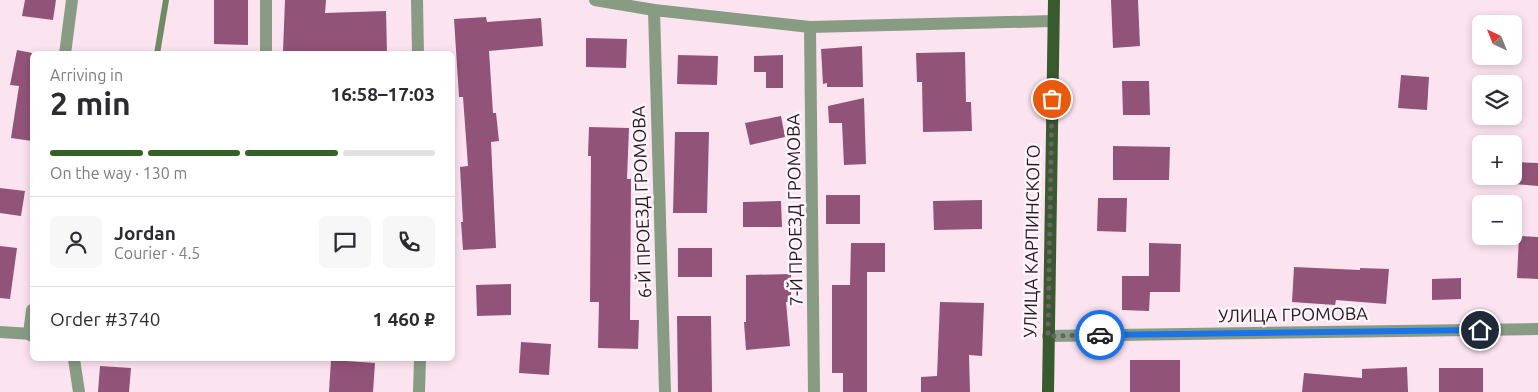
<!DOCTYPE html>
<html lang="en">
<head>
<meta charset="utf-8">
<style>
  body { margin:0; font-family:Ubuntu,sans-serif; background:#f7f7f7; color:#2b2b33; height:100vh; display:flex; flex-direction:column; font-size:19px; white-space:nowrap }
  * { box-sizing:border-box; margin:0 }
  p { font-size:16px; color:#7c7c81 }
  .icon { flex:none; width:28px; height:28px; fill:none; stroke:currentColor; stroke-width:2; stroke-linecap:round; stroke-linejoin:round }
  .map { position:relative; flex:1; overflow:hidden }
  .panel { position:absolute; left:30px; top:51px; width:425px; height:310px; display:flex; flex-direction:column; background:#fff; border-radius:8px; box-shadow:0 2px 8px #0003 }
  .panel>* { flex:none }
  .needle { width:32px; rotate:317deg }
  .tools { position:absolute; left:1472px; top:15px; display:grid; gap:10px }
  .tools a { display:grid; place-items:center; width:50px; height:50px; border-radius:8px; background:#fff; box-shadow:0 2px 8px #0003; font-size:25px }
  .pin { position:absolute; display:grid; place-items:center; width:42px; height:42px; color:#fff; margin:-21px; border:2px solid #fff; border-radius:50%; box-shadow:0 1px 5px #0007 }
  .courier { position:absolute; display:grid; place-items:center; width:50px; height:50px; margin:-25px; border:4px solid #1a73e8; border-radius:50%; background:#fff; color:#222; box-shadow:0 1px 6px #0007 }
  .overview em { font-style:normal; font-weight:700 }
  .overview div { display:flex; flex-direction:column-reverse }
  .overview { display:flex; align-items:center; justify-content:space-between; height:85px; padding:0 20px }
  h1 { font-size:32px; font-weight:700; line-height:38px }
  .bar { display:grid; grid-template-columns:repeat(4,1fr); gap:8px 5px; align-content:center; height:60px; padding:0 20px }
  .bar i { height:6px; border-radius:4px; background:#e1e1e2 }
  .bar .active { background:#336324 }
  .bar p { grid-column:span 4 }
  .line { display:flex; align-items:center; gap:12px; padding:0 20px; border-top:1px solid #e1e1e2 }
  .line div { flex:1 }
  .round { display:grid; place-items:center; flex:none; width:52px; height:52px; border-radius:8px; background:#f7f7f7 }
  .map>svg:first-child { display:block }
</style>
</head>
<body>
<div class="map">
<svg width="1538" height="392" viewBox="0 0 1538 392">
  <rect width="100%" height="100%" fill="#fbe3f0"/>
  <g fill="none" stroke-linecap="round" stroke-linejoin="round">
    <path stroke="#6e8c63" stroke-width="6" d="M 157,54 L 166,0"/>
  </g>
  <g fill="#925378">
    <path d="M 25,0 L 56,0 L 53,20 L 22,16 Z"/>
    <path d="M 214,0 L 248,0 L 248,45 L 214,44 Z"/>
    <path d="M 285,0 L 326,0 L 325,13 L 386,11 L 387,54 L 283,51 Z"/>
    <path d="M 1111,0 L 1138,0 L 1140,46 L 1113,48 Z"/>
    <path d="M 486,17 L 487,22 L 541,18 L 543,46 L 489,51 L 493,113 L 496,113 L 499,141 L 491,142 L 496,248 L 463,250 L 461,222 L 463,222 L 460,167 L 468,166 L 463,97 L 459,97 L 454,19 Z"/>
    <path d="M 586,38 L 627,39 L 626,68 L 586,67 Z"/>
    <path d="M 862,46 L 863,87 L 827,87 L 827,83 L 823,84 L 821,49 Z"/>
    <path d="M 17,50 L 32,53 L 32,141 L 11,138 L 19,86 L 10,85 Z"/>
    <path d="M 965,52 L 966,102 L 971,102 L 972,131 L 923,132 L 922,82 L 917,82 L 916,53 Z"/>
    <path d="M 678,55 L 718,56 L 717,85 L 677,84 Z"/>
    <path d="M 783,55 L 783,88 L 766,88 L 766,72 L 754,72 L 754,56 Z"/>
    <path d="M 1401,75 L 1429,77 L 1427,110 L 1398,108 Z"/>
    <path d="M 1122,81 L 1149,81 L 1150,115 L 1123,115 Z"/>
    <path d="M 864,98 L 866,164 L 844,165 L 842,123 L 829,123 L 828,106 Z"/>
    <path d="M 781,116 L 785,137 L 750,145 L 745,123 Z"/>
    <path d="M 589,127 L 629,128 L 627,179 L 631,179 L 630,320 L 639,320 L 638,349 L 598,348 L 599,302 L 590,302 L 591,156 L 588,156 Z"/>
    <path d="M 675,132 L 709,132 L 707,213 L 673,213 Z"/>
    <path d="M 1113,146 L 1170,147 L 1169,180 L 1113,180 Z"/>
    <path d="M 1514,162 L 1538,163 L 1538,186 L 1514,184 Z"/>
    <path d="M 0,188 L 25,191 L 21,216 L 0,213 Z"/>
    <rect x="826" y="195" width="34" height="29"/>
    <path d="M 1098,198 L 1127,198 L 1126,232 L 1097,231 Z"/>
    <path d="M 982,200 L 982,229 L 934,230 L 933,201 Z"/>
    <path d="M 781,201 L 782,227 L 743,227 L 743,202 Z"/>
    <path d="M 1519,236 L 1538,237 L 1538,279 L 1517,278 Z"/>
    <path d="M 851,243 L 885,243 L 885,272 L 867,272 L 867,392 L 843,392 L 843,373 L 832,373 L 832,285 L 850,285 Z"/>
    <path d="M 1149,243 L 1181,244 L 1180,292 L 1150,292 L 1149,311 L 1122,310 L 1122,276 L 1149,276 Z"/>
    <path d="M 0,246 L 17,248 L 10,299 L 0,298 Z"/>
    <rect x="678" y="248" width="34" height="29"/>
    <path d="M 1294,267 L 1360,270 L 1360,268 L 1389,269 L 1386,304 L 1336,300 L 1335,305 L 1292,302 Z"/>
    <path d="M 791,274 L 791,302 L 786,302 L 790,346 L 746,350 L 744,322 L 746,322 L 746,275 Z"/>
    <path d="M 1461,278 L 1461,299 L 1432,300 L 1432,279 Z"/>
    <path d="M 511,284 L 511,315 L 477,316 L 476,285 Z"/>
    <path d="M 940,302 L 984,303 L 982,356 L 969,355 L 970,392 L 921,392 L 921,377 L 937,376 Z"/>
    <path d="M 677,316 L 711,316 L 712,392 L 678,392 Z"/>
    <path d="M 521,342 L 551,344 L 549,375 L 519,373 Z"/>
    <path d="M 331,360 L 375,363 L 373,392 L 329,392 Z"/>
    <rect x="1130" y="360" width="50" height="32"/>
    <path d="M 100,366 L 131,368 L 129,392 L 98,392 Z"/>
    <path d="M 1407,367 L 1408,392 L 1302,392 L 1304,373 L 1362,378 L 1362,369 Z"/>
    <rect x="1439" y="368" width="44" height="24"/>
  </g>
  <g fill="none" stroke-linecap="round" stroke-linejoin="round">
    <g stroke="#889c83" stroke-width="12">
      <path d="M 266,0 L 266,54"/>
      <path d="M 417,0 L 418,54"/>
      <path d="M 595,0 L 654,10 L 810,27 L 1053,21"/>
      <path d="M 654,10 L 665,392"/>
      <path d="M 810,27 L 814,392"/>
      <path d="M 65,54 L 72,0"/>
      <path d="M 32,310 L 29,334 L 32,336"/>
      <path d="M 0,332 L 32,334"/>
      <path d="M 1048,336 L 1538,329"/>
      <path d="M 74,359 L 79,392"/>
      <path d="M 419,392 L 420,359"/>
    </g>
    <path stroke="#385b2e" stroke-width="12" d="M 1048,392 L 1054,0"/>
  </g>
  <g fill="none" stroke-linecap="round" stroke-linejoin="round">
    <path stroke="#6f6169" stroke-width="5" stroke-dasharray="0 9" d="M 1052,99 L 1048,336 L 1100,335"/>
    <path stroke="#1a73e8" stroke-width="6" d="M 1100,335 L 1480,330"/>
  </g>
  <g text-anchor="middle" stroke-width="5" stroke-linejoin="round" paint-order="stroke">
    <g font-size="18" fill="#241b20" stroke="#fff5fa">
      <text transform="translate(642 202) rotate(-92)" y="6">6-Й ПРОЕЗД ГРОМОВА</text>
      <text transform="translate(795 210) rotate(-91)" y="6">7-Й ПРОЕЗД ГРОМОВА</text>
      <text transform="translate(1032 241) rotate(-89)" y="6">УЛИЦА КАРПИНСКОГО</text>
      <text transform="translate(1293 315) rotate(-1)" y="6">УЛИЦА ГРОМОВА</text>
    </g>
  </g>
</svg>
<div class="tools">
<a><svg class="needle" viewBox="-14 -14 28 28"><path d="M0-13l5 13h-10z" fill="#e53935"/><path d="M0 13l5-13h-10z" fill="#7c7c81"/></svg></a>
<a><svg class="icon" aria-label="layers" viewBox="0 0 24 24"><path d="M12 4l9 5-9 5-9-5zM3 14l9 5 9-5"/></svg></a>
<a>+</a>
<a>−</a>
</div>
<div class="pin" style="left:1052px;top:99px;background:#ea580c"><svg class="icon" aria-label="bag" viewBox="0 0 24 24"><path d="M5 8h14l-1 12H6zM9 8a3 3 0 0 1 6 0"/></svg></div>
<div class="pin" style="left:1480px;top:330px;background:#1f2937"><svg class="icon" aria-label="home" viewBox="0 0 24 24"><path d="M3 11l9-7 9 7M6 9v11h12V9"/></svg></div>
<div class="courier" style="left:1100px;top:335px"><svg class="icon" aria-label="car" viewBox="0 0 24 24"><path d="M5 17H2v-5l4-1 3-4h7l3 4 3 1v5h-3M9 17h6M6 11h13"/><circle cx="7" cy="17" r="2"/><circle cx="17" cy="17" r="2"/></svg></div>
<section class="panel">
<div class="overview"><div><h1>2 min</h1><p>Arriving in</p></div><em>16:58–17:03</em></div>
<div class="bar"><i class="active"></i><i class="active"></i><i class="active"></i><i></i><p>On the way · 130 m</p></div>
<div class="line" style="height:90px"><a class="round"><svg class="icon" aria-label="person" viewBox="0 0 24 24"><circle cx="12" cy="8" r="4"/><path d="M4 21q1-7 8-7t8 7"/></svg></a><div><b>Jordan</b><p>Courier · 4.5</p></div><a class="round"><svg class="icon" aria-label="chat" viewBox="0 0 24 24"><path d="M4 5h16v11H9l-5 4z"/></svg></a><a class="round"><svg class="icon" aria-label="phone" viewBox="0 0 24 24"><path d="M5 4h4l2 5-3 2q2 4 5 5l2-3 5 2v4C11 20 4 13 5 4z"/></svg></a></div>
<div class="line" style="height:65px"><div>Order #3740</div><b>1 460 ₽</b></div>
</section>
</div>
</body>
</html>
